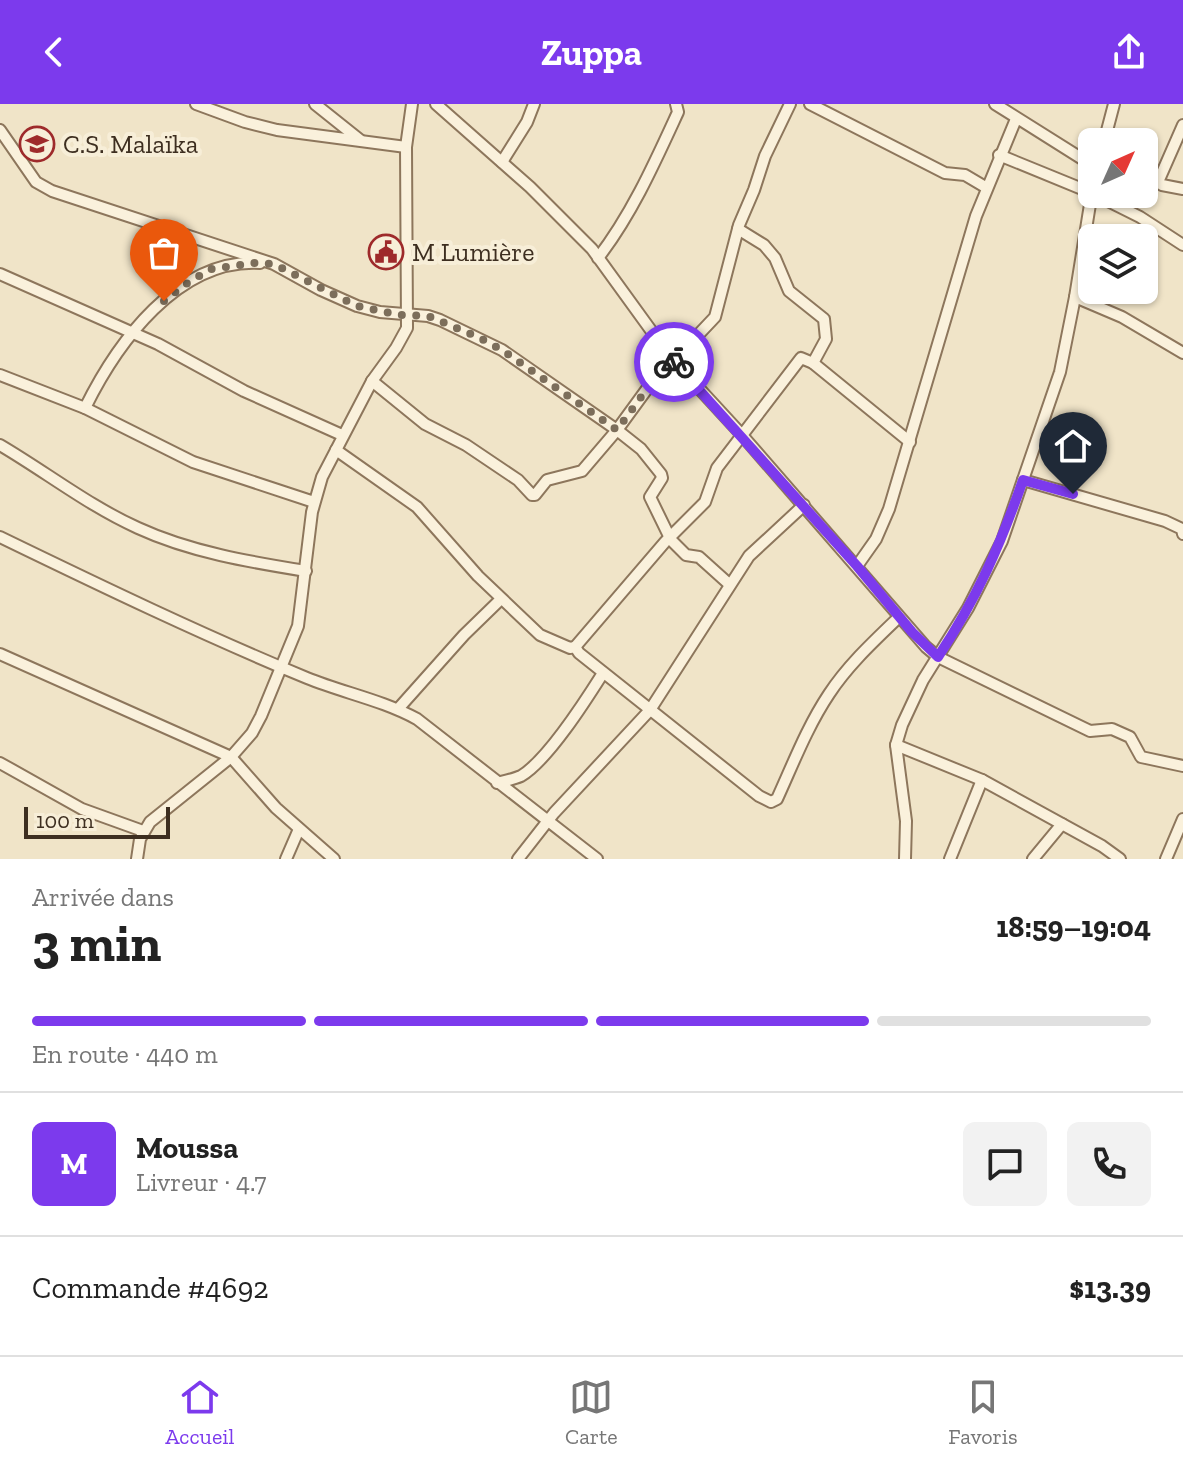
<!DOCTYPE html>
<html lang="fr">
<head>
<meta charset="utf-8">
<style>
  body { margin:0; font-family:"Zilla Slab",serif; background:#f2f2f2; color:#222; height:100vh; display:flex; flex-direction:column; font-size:30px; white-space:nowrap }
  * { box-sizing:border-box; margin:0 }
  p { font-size:26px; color:#767676 }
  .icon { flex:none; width:44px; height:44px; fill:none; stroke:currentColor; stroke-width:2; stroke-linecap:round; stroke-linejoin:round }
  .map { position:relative; height:755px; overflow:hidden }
  .details { display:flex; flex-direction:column; background:#fff; flex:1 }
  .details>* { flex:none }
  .needle { width:52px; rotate:45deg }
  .fabs { position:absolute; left:1078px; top:24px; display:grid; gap:16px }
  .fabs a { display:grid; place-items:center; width:80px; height:80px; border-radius:12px; background:#fff; box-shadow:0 2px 6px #0004; font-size:40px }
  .scale { position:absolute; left:24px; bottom:20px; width:146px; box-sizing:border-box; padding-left:8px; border:4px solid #3d2e20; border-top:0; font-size:22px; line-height:28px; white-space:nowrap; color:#3d2e20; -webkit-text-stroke:6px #f7eed8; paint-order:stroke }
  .pin { position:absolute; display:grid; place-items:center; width:68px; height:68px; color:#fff; margin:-82px -34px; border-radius:50% 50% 50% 0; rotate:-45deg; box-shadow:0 0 8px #0007 }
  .pin .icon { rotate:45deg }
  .courier { position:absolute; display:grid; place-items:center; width:80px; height:80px; margin:-40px; border:6px solid #7c3aed; border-radius:50%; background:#fff; color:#222; box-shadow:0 2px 10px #0007 }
  .overview em { font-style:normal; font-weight:800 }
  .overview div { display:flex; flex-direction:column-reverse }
  .overview { display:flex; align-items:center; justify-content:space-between; height:136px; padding:0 32px }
  h1 { font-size:52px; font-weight:800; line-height:60px }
  .bar { display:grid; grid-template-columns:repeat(4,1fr); gap:12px 8px; align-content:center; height:96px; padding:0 32px }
  .bar i { height:10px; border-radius:6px; background:#e0e0e0 }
  .bar .current { background:#7c3aed }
  .bar p { grid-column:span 4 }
  .line { display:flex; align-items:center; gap:20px; padding:0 32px; border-top:2px solid #e0e0e0 }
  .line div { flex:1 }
  .round { display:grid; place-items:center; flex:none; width:84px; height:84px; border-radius:12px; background:#f2f2f2 }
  header { display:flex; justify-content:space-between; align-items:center; height:104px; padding:0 32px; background:#7c3aed; color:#fff; font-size:36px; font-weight:800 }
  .dock { display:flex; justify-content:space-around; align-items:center; height:112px; border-top:2px solid #e0e0e0; background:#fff; font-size:22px; color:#767676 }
  .dock a { display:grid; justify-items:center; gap:4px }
  .dock .current { color:#7c3aed }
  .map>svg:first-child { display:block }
</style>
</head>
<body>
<header><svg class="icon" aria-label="back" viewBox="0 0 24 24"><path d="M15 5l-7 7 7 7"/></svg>Zuppa<svg class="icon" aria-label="share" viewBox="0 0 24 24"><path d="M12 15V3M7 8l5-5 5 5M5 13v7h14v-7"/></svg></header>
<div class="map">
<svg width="1183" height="755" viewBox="0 0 1183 755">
  <rect width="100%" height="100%" fill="#f0e4c8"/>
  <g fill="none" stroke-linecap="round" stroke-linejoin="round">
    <g stroke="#8d765c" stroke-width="14">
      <g id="minor">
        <path d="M 196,0 L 245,18 L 277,26 L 406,43"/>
        <path d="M 315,0 L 360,36"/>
        <path d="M 436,0 L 530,83 L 592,145 L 671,254 L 741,330 L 926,543 L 938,553 L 1090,627 L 1112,625 L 1130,633 L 1141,653 L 1183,662"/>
        <path d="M 810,0 L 945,69 L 965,71 L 987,84"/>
        <path d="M 995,0 L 1092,61"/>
        <path d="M 0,26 L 36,78 L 52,87 L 274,160 L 321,186 L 357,202 L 380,208 L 428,212 L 440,216 L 502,246 L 617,326 L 663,263 L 671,254 L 681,249 L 715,213 L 739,121 L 754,86 L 765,52 L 790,0"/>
        <path d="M 1104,38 L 1114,0"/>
        <path d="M 999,51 L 1092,89"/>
        <path d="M 502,58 L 527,18 L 534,0"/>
        <path d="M 1144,70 L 1162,81 L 1183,85"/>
        <path d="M 1158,78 L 1183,21"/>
        <path d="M 1094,90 L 1140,113 L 1183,141"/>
        <path d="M 738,125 L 764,141 L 775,154 L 789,187 L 824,215 L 826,235 L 813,259"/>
        <path d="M 598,154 C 632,110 655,58 678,8 L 676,0"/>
        <path d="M 0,170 L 158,240 L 244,287 L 342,331"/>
        <path d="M 1075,193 L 1122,213 L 1183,249"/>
        <path d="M 0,271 L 85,304 L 193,358 L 314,398"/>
        <path d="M 372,277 L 425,320 L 466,341 L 518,376 L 532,391 L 535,391 L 547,376 L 582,367 L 617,326 L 641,345 L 661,370 L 662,374 L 650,393 L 671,436 L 686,451 L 699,453 L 729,480"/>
        <path d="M 85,304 C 117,239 178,154 260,159"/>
        <path d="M 0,341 C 46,368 89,402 138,424 C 190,448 250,458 306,467"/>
        <path d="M 336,346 L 417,403 L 478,472 L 540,531 L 570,544 L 575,543 L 579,549 L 759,692 L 771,698 L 777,695 C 793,660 807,623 829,590 C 848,561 874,537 899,513"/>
        <path d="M 1023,376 L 1165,417 L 1182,425 L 1183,430"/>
        <path d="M 0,433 C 101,482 203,531 307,574 C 344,589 382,596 417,615 L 597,755"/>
        <path d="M 857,462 L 876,435 L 889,405 L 976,112 L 1016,15"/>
        <path d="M 575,543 L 665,438 L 705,398 L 717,364 L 801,254 L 813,259 L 910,338"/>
        <path d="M 0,550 L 231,653 L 276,704 L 334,755"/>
        <path d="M 398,605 L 464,531 L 501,495"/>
        <path d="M 896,641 L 982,676 L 1102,742 L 1120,755"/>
        <path d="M 0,659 L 82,705 L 143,727"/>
        <path d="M 497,679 C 505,677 514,675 521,672 C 548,656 586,596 603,569"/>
        <path d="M 137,755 L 140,735 L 150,718 L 231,653 L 252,629 L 261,612 L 298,522 L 312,408 L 322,373 L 372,277 L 396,244 L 407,224 L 406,43 L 412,0"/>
        <path d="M 286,755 L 299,725"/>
        <path d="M 518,755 L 554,709 L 650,606 L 749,452 L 804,401"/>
        <path d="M 905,755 L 906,717 L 896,641 L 902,621 L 923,576 L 968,504 L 1002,437 L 1060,268 L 1075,193 L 1092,88"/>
        <path d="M 950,755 L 982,676"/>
        <path d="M 1033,755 L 1062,720"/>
        <path d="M 1166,755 L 1183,715"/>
      </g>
    </g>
    <use href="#minor" stroke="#faf1dc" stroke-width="10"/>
  </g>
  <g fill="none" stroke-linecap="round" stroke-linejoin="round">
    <path stroke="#7c6e5b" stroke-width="8" stroke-dasharray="0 14.4" d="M 164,197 L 186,180 L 211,165 L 254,159 L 274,160 L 357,202 L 399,211 L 428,212 L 478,233 L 502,246 L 617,326 L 663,263 L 671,254 L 674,258"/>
    <path stroke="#7c3aed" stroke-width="10" d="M 674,258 L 857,462 L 912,528 L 938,553 C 977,494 1000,442 1023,376 L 1073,390"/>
  </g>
  <defs>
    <g id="school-ring" transform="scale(1.8)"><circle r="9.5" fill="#f7eed8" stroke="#9e2a2b" stroke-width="1.5"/><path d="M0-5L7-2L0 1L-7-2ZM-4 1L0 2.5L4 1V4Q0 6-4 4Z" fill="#9e2a2b"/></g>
    <g id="civic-ring" transform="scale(1.8)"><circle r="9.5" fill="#f7eed8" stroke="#9e2a2b" stroke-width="1.5"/><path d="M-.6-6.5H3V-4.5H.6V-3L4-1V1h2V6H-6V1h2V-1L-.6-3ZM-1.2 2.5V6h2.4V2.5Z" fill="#9e2a2b"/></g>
  </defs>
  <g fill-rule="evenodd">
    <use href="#school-ring" x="37" y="40"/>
    <use href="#civic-ring" x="386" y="148"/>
  </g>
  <g text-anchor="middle" stroke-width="8" stroke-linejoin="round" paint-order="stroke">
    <g font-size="26" fill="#3d2e20" stroke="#f7eed8" text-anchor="start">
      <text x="63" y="49">C.S. Malaïka</text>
      <text x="412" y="157">M Lumière</text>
    </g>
  </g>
</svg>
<div class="fabs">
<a><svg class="needle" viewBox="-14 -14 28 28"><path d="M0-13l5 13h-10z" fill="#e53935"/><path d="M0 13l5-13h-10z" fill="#767676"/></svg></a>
<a><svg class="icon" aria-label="layers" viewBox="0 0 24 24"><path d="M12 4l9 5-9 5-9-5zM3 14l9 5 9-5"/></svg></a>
</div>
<div class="scale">100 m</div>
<div class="pin" style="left:164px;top:197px;background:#ea580c"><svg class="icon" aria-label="bag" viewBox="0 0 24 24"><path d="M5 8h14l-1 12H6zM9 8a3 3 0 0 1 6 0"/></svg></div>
<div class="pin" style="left:1073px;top:390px;background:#1f2937"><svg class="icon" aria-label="home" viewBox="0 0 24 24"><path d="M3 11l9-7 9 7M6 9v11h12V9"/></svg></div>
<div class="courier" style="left:674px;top:258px"><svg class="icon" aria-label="bike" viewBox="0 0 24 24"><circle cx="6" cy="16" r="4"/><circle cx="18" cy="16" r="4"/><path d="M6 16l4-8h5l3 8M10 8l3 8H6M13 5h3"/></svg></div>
</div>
<section class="details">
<div class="overview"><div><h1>3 min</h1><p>Arrivée dans</p></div><em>18:59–19:04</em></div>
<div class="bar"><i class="current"></i><i class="current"></i><i class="current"></i><i></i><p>En route · 440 m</p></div>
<div class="line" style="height:144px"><b class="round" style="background:#7c3aed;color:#fff">M</b><div><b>Moussa</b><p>Livreur · 4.7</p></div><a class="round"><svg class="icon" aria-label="chat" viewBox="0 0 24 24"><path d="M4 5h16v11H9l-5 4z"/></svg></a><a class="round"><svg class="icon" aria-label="phone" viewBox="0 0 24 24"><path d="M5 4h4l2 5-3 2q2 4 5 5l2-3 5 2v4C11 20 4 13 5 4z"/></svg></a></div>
<div class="line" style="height:104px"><div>Commande #4692</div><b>$13.39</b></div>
</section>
<nav class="dock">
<a class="current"><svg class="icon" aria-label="home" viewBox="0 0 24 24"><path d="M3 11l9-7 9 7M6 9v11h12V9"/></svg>Accueil</a>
<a><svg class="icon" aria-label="map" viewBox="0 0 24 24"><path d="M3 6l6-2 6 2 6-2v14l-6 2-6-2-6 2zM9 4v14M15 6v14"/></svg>Carte</a>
<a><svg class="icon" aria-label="saved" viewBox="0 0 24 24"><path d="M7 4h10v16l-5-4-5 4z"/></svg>Favoris</a>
</nav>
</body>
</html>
